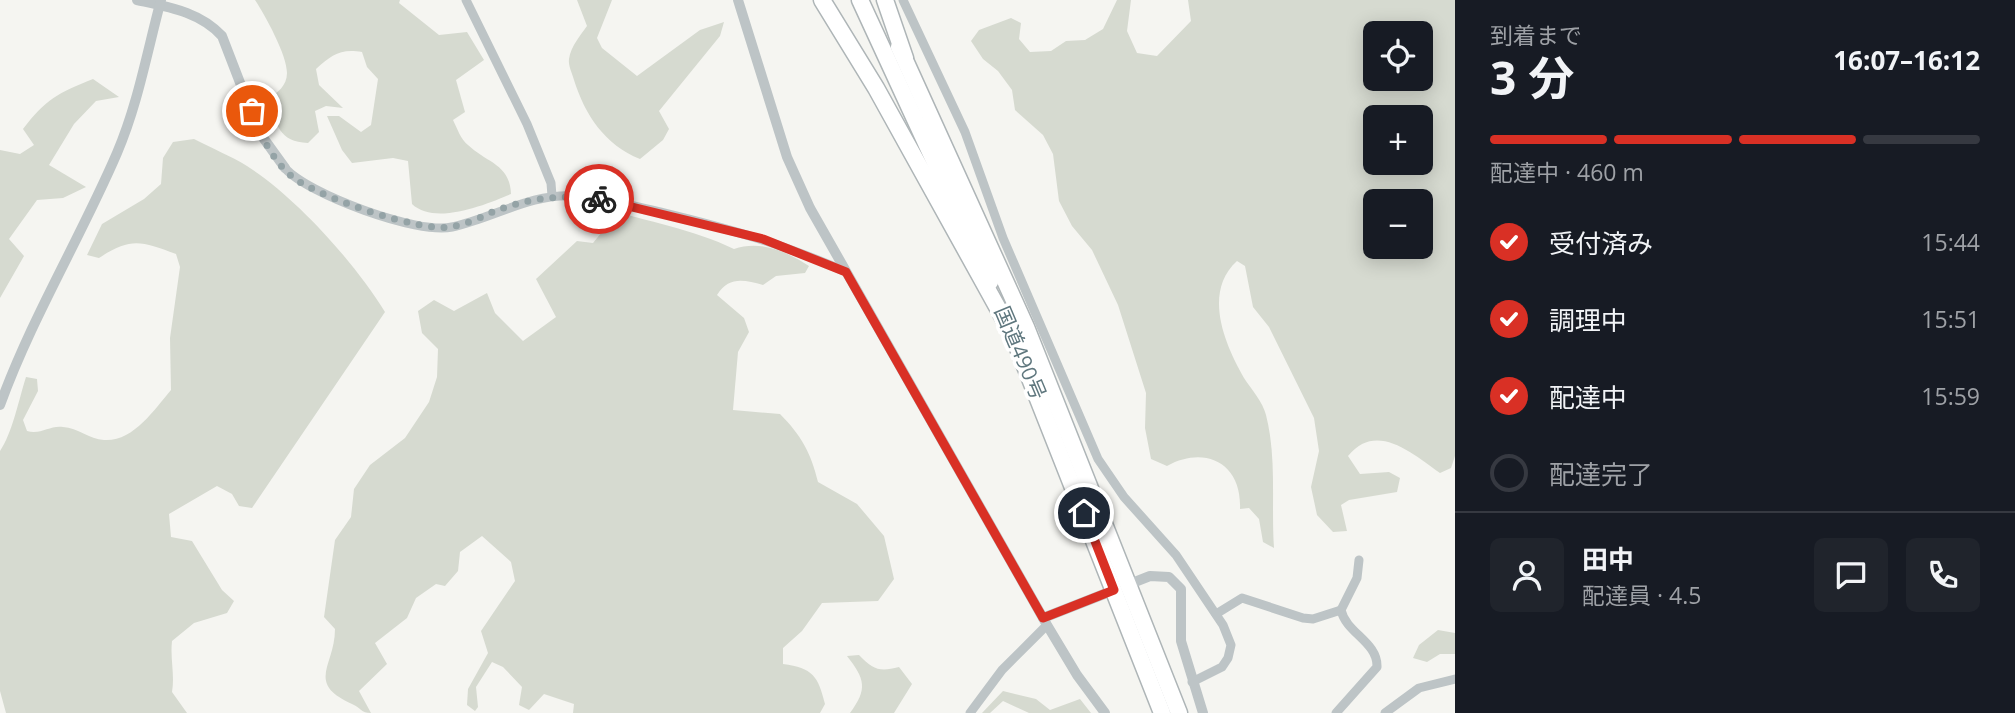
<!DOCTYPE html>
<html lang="ja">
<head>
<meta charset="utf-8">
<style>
  body { margin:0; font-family:"Open Sans","Noto Sans JP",sans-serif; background:#20242c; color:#f1f3f6; height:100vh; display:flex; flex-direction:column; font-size:26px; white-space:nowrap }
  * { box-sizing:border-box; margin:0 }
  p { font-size:23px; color:#9ea1a6 }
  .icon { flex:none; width:38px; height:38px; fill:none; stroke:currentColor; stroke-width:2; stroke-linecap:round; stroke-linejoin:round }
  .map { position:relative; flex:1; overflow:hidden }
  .sheet { display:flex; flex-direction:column; background:#171b24; width:560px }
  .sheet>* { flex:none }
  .tools { position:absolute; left:1363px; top:21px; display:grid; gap:14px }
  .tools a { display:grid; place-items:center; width:70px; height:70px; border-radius:10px; background:#171b24; box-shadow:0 4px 18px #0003; font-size:35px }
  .pin { position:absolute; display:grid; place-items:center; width:60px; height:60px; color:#fff; margin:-30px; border:4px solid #fff; border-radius:50%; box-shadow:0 2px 7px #0007 }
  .courier { position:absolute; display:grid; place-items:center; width:70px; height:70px; margin:-35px; border:5px solid #d93025; border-radius:50%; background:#fff; color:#222; box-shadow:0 2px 9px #0007 }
  .headline em { font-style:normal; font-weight:700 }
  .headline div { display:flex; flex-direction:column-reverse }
  .headline { display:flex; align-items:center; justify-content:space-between; height:119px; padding:0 35px }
  h1 { font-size:46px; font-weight:700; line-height:52px }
  .bar { display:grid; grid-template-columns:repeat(4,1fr); gap:10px 7px; align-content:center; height:84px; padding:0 35px }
  .bar i { height:9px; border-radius:5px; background:#363941 }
  .bar .selected { background:#d93025 }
  .bar p { grid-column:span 4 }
  .line { display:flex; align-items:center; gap:18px; padding:0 35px; border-top:2px solid #363941 }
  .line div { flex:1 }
  .round { display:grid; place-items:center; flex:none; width:74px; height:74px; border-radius:10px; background:#20242c }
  ol { padding:0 35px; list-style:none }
  li { display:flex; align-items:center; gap:21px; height:77px }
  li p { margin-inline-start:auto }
  li .icon { padding:7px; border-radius:50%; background:#d93025; color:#fff; stroke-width:4 }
  li:last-child { color:#9ea1a6 }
  li i { width:38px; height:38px; border:4px solid #363941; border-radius:50% }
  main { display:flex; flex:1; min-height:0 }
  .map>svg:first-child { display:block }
</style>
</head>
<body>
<main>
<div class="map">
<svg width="1455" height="713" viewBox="0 0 1455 713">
  <rect width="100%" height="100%" fill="#f5f5f1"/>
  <g fill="#d6dad0" fill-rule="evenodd">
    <path d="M 255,0 L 400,0 L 399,3 L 439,35 L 467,32 L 484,60 L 456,80 L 465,112 L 453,120 C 457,128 461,140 468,145 C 487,163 510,164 511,194 C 487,204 435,226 412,204 L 408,161 L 393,158 L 352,163 L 342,150 L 327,116 L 339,116 L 361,132 L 371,125 L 378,79 L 367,67 L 362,52 C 341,48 331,55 316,69 L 319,85 L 343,108 L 326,106 L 315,111 L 319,132 L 308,143 C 279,142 276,124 268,99 C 277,93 287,86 287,73 C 287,55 265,15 255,0 Z"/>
    <path d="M 577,0 L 612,0 L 597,38 L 602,48 L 637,76 L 700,30 L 724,22 L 720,36 L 659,111 L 669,129 L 663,140 L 640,159 C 605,145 585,115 574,80 C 572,73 568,65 569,59 C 571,46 580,36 587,26 Z"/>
    <path d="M 1117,0 L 1131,0 L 1127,31 L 1137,53 L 1157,56 L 1191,21 L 1188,0 L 1455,0 L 1455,456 L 1451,468 L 1440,473 C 1412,453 1376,421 1348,456 L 1360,474 L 1389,472 L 1400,478 L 1397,492 L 1349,500 L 1341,505 L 1347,531 L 1333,532 L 1317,515 L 1311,487 L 1319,451 L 1314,418 L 1269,327 L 1253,307 L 1245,266 L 1237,261 C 1203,292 1224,343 1244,378 C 1251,389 1263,402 1266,415 C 1277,458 1271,504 1274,548 L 1263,542 L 1259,519 L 1249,508 L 1240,509 C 1242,463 1205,445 1167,466 L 1151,459 L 1145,428 L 1146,393 L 1118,305 L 1092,250 L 1072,226 L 1059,201 L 1053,154 L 1043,135 L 1015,110 L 1012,90 L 998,71 L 983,59 L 971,41 L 979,30 L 1011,18 L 1021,23 L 1019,39 L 1030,52 L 1051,51 L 1066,41 L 1085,40 L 1103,29 ZM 1376,33 L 1421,33 L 1421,79 L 1376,79 ZM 1376,117 L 1421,117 L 1421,163 L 1376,163 ZM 1376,201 L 1421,201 L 1421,247 L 1376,247 Z"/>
    <path d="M 93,79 L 119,97 L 96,101 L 74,124 L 49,165 L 86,187 L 63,198 L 37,200 L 9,239 L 24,256 L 0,298 L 0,150 L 20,154 L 34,145 L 23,129 C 46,99 58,93 93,79 Z"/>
    <path d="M 194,139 C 211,148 231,156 247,166 C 297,198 354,262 385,312 L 252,508 L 239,506 L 232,494 L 217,486 L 169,514 L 171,537 L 192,541 L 222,590 L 234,601 L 227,613 L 194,623 L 172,641 C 170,659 175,675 172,692 L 187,713 L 6,713 L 0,691 L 0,451 C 12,434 19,399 26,377 L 37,379 L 38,391 L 23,420 L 27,431 C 41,435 50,425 63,427 C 78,428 89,439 104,440 C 133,442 154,410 171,390 L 170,338 L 180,267 L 176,254 C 141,241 131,237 99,258 L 87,255 L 102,224 L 144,199 L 161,184 L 163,158 L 173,142 Z"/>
    <path d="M 604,208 C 648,222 693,229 734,249 C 760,240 786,251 809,266 L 805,273 L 776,276 L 763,285 C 744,280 729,276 717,295 L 744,318 L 749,332 L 738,352 L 733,410 L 780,414 C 801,435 811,453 818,482 L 857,504 L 884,536 L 894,579 L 878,601 L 822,603 L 802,631 L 783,648 L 783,664 C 813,668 818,676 825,704 L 820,713 L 573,713 L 574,704 L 544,694 L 529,710 L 519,705 L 522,687 L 503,667 L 492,662 L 476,687 L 478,707 L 475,711 L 467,705 L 468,689 L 488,653 L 481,631 L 515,581 L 511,562 L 482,536 L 460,552 L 458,571 L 445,586 L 436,584 L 416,598 L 407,618 L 375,643 L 387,664 L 359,691 L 371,713 C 361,713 361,708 352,704 C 305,683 335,666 335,629 L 324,617 L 335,540 L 351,517 L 354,489 L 370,465 L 405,438 L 429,402 L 437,377 L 438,349 L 422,333 L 418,311 L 434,300 L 454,311 L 487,293 L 495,313 L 523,341 L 556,317 L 536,279 L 577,241 L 593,243 L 610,222 L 603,211 Z"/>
    <path d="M 1438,630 L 1455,633 L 1455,654 L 1440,654 L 1427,662 L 1413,658 L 1419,645 Z"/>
    <path d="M 859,655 C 873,670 880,672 899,667 L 912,684 L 894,713 L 850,713 C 868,689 865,679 847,656 Z"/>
    <path d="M 1003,691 L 1036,699 L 1050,710 L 1080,699 L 1091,713 L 1029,713 L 1003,701 L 990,713 L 982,713 Z"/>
  </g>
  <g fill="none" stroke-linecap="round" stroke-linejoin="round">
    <g stroke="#aeb5b7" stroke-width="19">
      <g id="trunk">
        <path d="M 860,0 L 990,282"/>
        <path d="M 899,47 L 1026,327 L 1179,713"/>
        <path d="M 1010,328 L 1162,713"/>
      </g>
    </g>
    <g stroke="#aeb5b7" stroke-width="19">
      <g id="motorway">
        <path d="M 822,0 L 876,88 L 1015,339"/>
        <path d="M 885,0 L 905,58"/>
      </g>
    </g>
    <g stroke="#bdc4c6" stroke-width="9">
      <path d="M 466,0 L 527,124 L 551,183 L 552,196"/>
      <path d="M 903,0 L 965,132 L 1003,238 L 1098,459 L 1124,497 L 1176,555 L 1223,625 L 1231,645 L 1228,658 L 1222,667 L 1192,682"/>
      <path d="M 285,168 C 307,194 418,235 452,227 C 494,218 530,193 575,196 C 605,198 634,206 664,213 C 726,228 787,245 846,272"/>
      <path d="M 1216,614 L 1242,598 L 1303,618 L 1313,619 L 1341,610"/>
      <path d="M 970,713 L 1002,670 L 1047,625"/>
      <path d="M 1336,713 L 1377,667 C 1378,642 1346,633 1341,610 L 1357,578 L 1359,560"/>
      <path d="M 1385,713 L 1419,688 L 1455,679"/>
    </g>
    <g stroke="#bdc4c6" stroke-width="10">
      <path d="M 137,0 C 169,7 200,12 222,36 L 259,132 L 285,168"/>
      <path d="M 738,0 L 787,157 L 810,208 L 1047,625 L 1077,675 L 1105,713"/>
      <path d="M 0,405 C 32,317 80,239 117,153 C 138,104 147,52 161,0"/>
      <path d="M 1043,618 L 1150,576 L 1169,577 L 1181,589 L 1181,641 L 1203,713"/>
    </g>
    <use href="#trunk" stroke="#fff" stroke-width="16"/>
    <use href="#motorway" stroke="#fff" stroke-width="16"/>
  </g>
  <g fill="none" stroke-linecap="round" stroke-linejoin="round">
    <path stroke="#94a3a6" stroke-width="7" stroke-dasharray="0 12.6" d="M 252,111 C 260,135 273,162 294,178 C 319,197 419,232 450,227 C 465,225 481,217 495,211 C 530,198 563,194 599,199"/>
    <path stroke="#d93025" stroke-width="9" d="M 599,199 L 763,239 L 846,272 L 1043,618 L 1114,590 L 1084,513"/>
  </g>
  <g text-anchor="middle" stroke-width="7" stroke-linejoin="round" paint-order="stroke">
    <g font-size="21" fill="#5f777e" stroke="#fff">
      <text transform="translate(1020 353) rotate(67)" y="7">国道490号</text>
    </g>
  </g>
</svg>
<div class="tools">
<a><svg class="icon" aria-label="locate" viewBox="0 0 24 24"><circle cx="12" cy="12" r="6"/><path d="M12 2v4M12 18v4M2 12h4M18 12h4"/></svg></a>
<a>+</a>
<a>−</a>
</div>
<div class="pin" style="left:252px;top:111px;background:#ea580c"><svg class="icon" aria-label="bag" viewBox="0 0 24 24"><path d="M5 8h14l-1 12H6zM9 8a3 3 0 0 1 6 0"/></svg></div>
<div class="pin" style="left:1084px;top:513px;background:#1f2937"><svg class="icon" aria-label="home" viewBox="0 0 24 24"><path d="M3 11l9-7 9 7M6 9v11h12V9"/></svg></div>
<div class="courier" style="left:599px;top:199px"><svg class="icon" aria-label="bike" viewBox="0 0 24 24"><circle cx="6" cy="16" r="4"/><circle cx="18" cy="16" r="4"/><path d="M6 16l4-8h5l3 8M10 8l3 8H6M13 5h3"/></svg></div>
</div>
<section class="sheet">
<div class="headline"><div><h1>3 分</h1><p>到着まで</p></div><em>16:07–16:12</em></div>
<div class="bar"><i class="selected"></i><i class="selected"></i><i class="selected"></i><i></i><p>配達中 · 460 m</p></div>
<ol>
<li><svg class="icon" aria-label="check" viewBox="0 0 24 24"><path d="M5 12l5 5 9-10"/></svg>受付済み<p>15:44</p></li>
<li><svg class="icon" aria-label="check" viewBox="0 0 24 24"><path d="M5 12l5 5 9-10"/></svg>調理中<p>15:51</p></li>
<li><svg class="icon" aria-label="check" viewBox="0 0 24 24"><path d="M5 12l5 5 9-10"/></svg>配達中<p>15:59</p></li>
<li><i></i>配達完了</li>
</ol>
<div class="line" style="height:126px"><a class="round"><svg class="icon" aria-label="person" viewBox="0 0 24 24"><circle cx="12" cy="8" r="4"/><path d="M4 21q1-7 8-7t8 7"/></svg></a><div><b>田中</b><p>配達員 · 4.5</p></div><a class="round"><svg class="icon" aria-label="chat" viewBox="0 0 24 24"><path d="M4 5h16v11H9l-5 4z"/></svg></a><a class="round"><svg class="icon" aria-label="phone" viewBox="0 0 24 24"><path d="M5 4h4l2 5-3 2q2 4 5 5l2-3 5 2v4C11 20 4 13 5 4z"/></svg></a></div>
</section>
</main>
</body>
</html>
